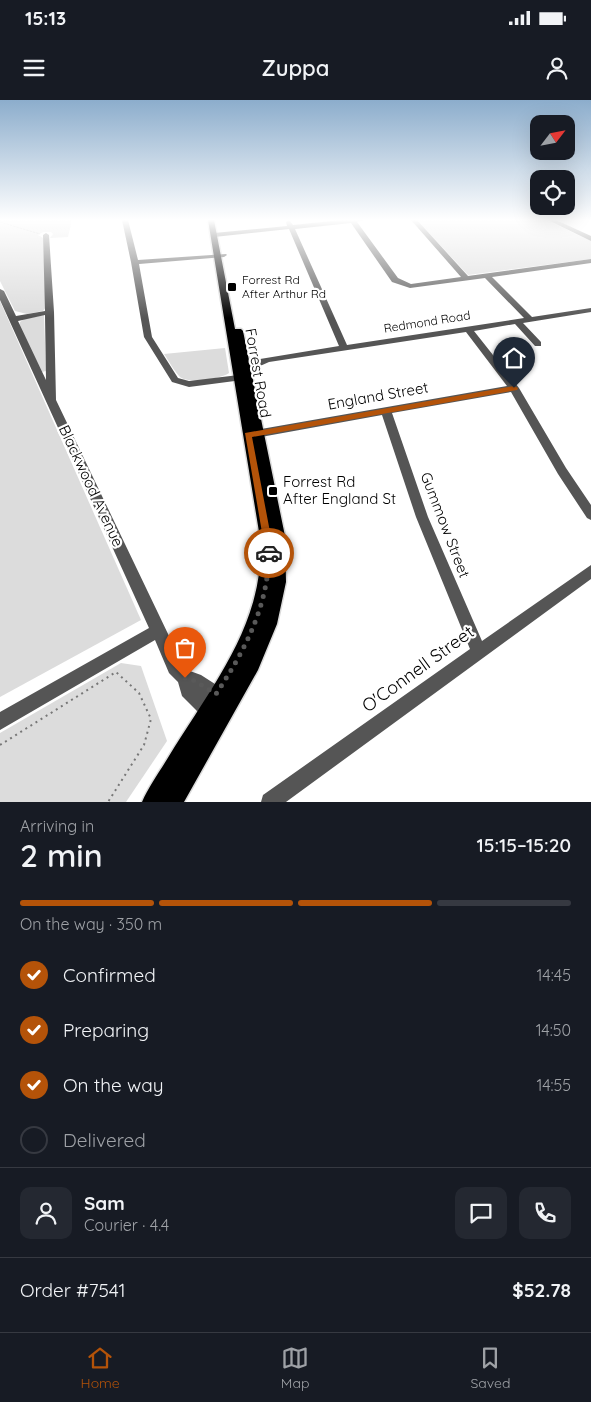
<!DOCTYPE html>
<html lang="en">
<head>
<meta charset="utf-8">
<style>
  body { margin:0; font-family:Quicksand,sans-serif; background:#242831; color:#f1f3f6; height:100vh; display:flex; flex-direction:column; font-size:19px; white-space:nowrap }
  * { box-sizing:border-box; margin:0 }
  p { font-size:16px; color:#9ea1a6 }
  .icon { flex:none; width:28px; height:28px; fill:none; stroke:currentColor; stroke-width:2; stroke-linecap:round; stroke-linejoin:round }
  .map { position:relative; height:702px; overflow:hidden }
  .side { display:flex; flex-direction:column; background:#171b24; flex:1 }
  .side>* { flex:none }
  .needle { width:32px; rotate:58deg }
  .fabs { position:absolute; left:530px; top:15px; display:grid; gap:10px }
  .fabs a { display:grid; place-items:center; width:45px; height:45px; border-radius:10px; background:#171b24; box-shadow:0 5px 20px #0002; font-size:25px }
  .pin { position:absolute; display:grid; place-items:center; width:42px; height:42px; color:#fff; margin:-51px -21px; border-radius:50% 50% 50% 0; rotate:-45deg; box-shadow:0 0 5px #0007 }
  .pin .icon { rotate:45deg }
  .courier { position:absolute; display:grid; place-items:center; width:50px; height:50px; margin:-25px; border:4px solid #b45309; border-radius:50%; background:#fff; color:#222; box-shadow:0 1px 6px #0007 }
  .summary em { font-style:normal; font-weight:600 }
  .summary div { display:flex; flex-direction:column-reverse }
  .summary { display:flex; align-items:center; justify-content:space-between; height:85px; padding:0 20px }
  h1 { font-size:32px; font-weight:600; line-height:38px }
  .bar { display:grid; grid-template-columns:repeat(4,1fr); gap:8px 5px; align-content:center; height:60px; padding:0 20px }
  .bar i { height:6px; border-radius:4px; background:#363941 }
  .bar .selected { background:#b45309 }
  .bar p { grid-column:span 4 }
  .line { display:flex; align-items:center; gap:12px; padding:0 20px; border-top:1px solid #363941 }
  .line div { flex:1 }
  .round { display:grid; place-items:center; flex:none; width:52px; height:52px; border-radius:10px; background:#242831 }
  ol { padding:0 20px; list-style:none }
  li { display:flex; align-items:center; gap:15px; height:55px }
  li p { margin-inline-start:auto }
  li .icon { padding:5px; border-radius:50%; background:#b45309; color:#fff; stroke-width:4 }
  li:last-child { color:#9ea1a6 }
  li i { width:28px; height:28px; border:2px solid #363941; border-radius:50% }
  .status { display:flex; justify-content:space-between; align-items:center; height:35px; padding:0 25px; background:#171b24; direction:ltr }
  .status svg { height:14px; fill:currentColor }
  header { display:flex; justify-content:space-between; align-items:center; height:65px; padding:0 20px; background:#171b24; font-size:22px; font-weight:600 }
  .dock { display:flex; justify-content:space-around; align-items:center; height:70px; border-top:1px solid #363941; background:#171b24; font-size:14px; color:#9ea1a6 }
  .dock a { display:grid; justify-items:center; gap:2px }
  .dock .selected { color:#b45309 }
  .map>svg:first-child { display:block }
</style>
</head>
<body>
<div class="status"><b>15:13</b><svg viewBox="0 0 49 12"><path d="M0 12V9h3v3zM5 12V6h3v6zM10 12V3h3v9zM15 12V0h3v12zM26 1h20v11H26zM47 4h2v5h-2z"/></svg></div>
<header><svg class="icon" aria-label="menu" viewBox="0 0 24 24"><path d="M4 6h16M4 12h16M4 18h16"/></svg>Zuppa<svg class="icon" aria-label="person" viewBox="0 0 24 24"><circle cx="12" cy="8" r="4"/><path d="M4 21q1-7 8-7t8 7"/></svg></header>
<div class="map">
<svg width="591" height="702" viewBox="0 0 591 702">
  <rect width="100%" height="100%" fill="#fff"/>
  <g fill="#dcdcdc">
    <path d="M 0,120 L 72,120 L 68,137 L 50,138 L 53,134 L 51,132 L 43,132 L 38,135 L 43,138 L 46,207 L 43,211 L 27,214 L 15,211 L 0,181 Z"/>
    <path d="M 417,120 L 546,120 L 591,141 L 591,159 L 468,175 Z"/>
    <path d="M 0,201 L 141,520 L 0,597 Z"/>
    <path d="M 44,215 L 46,271 L 42,272 L 19,226 L 20,222 L 24,219 Z"/>
    <path d="M 225,248 L 229,273 C 221,279 188,284 180,277 C 174,271 169,261 164,254 Z"/>
    <path d="M 121,563 L 141,566 L 167,641 L 126,702 L 0,702 L 0,633 Z"/>
  </g>
  <g fill="none" stroke-linecap="round" stroke-linejoin="round">
    <g stroke="#dbdbdb" stroke-width="3">
      <path id="major" d="M 208,120 L 214,120 L 235,229 L 241,229 L 243,231 L 285,436 L 286,482 L 277,524 L 258,570 L 184,702 L 142,702 C 149,686 160,671 169,656 C 211,587 266,522 260,438 Z"/>
    </g>
    <path stroke="#777" stroke-width="1" stroke-dasharray="0.5 1" stroke-linecap="butt" d="M 0,122 L 40,134"/>
    <path stroke="#777" stroke-width="2" stroke-dasharray="2 4" stroke-linecap="butt" d="M 0,645 L 116,572 L 139,593 L 151,619 L 144,645 L 108,702"/>
    <g fill="#555" fill-rule="evenodd">
      <path d="M 122,120 L 128,120 L 138,160 L 226,154 L 227,155 L 224,157 L 139,164 L 152,237 L 178,278 L 189,281 L 247,274 L 250,275 L 252,277 L 250,279 L 189,287 L 172,282 L 144,237 L 131,162 Z"/>
      <path d="M 289,120 L 293,125 L 341,120 L 363,120 L 357,122 L 398,178 L 411,184 L 461,177 L 411,120 L 417,120 L 468,176 L 591,159 L 591,163 L 492,177 L 532,217 L 591,208 L 591,212 L 523,223 L 541,242 L 541,246 L 535,246 L 515,224 L 474,231 L 519,288 L 566,368 L 591,405 L 591,420 L 587,418 L 558,374 L 511,292 L 392,313 L 428,417 L 482,541 L 591,465 L 591,479 L 286,702 L 261,702 L 263,695 L 470,549 L 416,417 L 382,315 L 250,339 L 245,335 L 250,331 L 507,286 L 466,232 L 269,262 L 260,266 L 233,268 L 233,264 L 236,263 L 339,246 L 289,129 L 214,137 L 211,135 L 214,133 L 287,126 L 286,122 ZM 351,123 L 392,182 L 410,188 L 485,178 L 524,218 L 347,245 L 295,129 Z"/>
      <path d="M 548,120 L 556,120 L 591,136 L 591,141 Z"/>
      <path d="M 46,133 L 49,135 L 54,212 L 56,300 L 181,561 L 190,571 L 201,575 L 229,593 L 231,599 L 229,605 L 223,607 L 211,601 L 218,608 L 221,614 L 218,620 L 212,623 L 206,620 L 182,596 L 178,582 L 169,573 L 155,540 L 0,630 L 0,612 L 149,528 L 0,200 L 0,189 L 4,191 L 16,216 L 45,211 L 43,135 ZM 45,215 L 46,280 L 18,221 Z"/>
    </g>
    <use href="#major" fill="#000" fill-rule="evenodd"/>
  </g>
  <linearGradient id="sky" x2="0" y2="1"><stop stop-color="#8cadcc"/><stop offset="0.55" stop-color="#fff"/><stop offset="1" stop-color="#fff" stop-opacity="0"/></linearGradient>
  <rect width="591" height="218" fill="url(#sky)"/>
  <path fill="#b45309" d="M 514,286 L 518,288 L 517,290 L 252,337 L 274,453 L 269,457 L 266,456 L 245,333 Z"/>
  <g fill="none" stroke-linecap="round" stroke-linejoin="round">
    <path stroke="#595959" stroke-width="5" stroke-dasharray="0 9" d="M 185,578 L 195,581 L 216,594 C 245,550 268,507 269,453"/>
  </g>
  <g fill="#000" stroke="#fff" stroke-width="2">
    <rect x="227" y="182" width="10" height="10" rx="2.5"/>
    <rect x="268" y="386" width="10" height="10" rx="2.5"/>
  </g>
  <g text-anchor="middle" stroke-width="4.5" stroke-linejoin="round" paint-order="stroke">
    <g font-size="12" fill="#000" stroke="#fff" text-anchor="start">
      <text x="242" y="184">Forrest Rd<tspan x="242" dy="14">After Arthur Rd</tspan></text>
    </g>
    <g font-size="12" fill="#000" stroke="#fff">
      <text transform="translate(427 222) rotate(-9)" y="4">Redmond Road</text>
    </g>
    <g font-size="15" fill="#000" stroke="#fff">
      <text transform="translate(258 273) rotate(80)" y="5">Forrest Road</text>
      <text transform="translate(378 296) rotate(-10)" y="5">England Street</text>
      <text transform="translate(91 386) rotate(65)" y="5">Blackwood Avenue</text>
      <text transform="translate(445 425) rotate(69)" y="5">Gummow Street</text>
    </g>
    <g font-size="15" fill="#000" stroke="#fff" text-anchor="start">
      <text x="283" y="387">Forrest Rd<tspan x="283" dy="17">After England St</tspan></text>
    </g>
    <g font-size="18" fill="#000" stroke="#fff">
      <text transform="translate(418 569) rotate(-36)" y="6">O'Connell Street</text>
    </g>
  </g>
</svg>
<div class="fabs">
<a><svg class="needle" viewBox="-14 -14 28 28"><path d="M0-13l5 13h-10z" fill="#e53935"/><path d="M0 13l5-13h-10z" fill="#9ea1a6"/></svg></a>
<a><svg class="icon" aria-label="locate" viewBox="0 0 24 24"><circle cx="12" cy="12" r="6"/><path d="M12 2v4M12 18v4M2 12h4M18 12h4"/></svg></a>
</div>
<div class="pin" style="left:185px;top:578px;background:#ea580c"><svg class="icon" aria-label="bag" viewBox="0 0 24 24"><path d="M5 8h14l-1 12H6zM9 8a3 3 0 0 1 6 0"/></svg></div>
<div class="pin" style="left:514px;top:288px;background:#1f2937"><svg class="icon" aria-label="home" viewBox="0 0 24 24"><path d="M3 11l9-7 9 7M6 9v11h12V9"/></svg></div>
<div class="courier" style="left:269px;top:453px"><svg class="icon" aria-label="car" viewBox="0 0 24 24"><path d="M5 17H2v-5l4-1 3-4h7l3 4 3 1v5h-3M9 17h6M6 11h13"/><circle cx="7" cy="17" r="2"/><circle cx="17" cy="17" r="2"/></svg></div>
</div>
<section class="side">
<div class="summary"><div><h1>2 min</h1><p>Arriving in</p></div><em>15:15–15:20</em></div>
<div class="bar"><i class="selected"></i><i class="selected"></i><i class="selected"></i><i></i><p>On the way · 350 m</p></div>
<ol>
<li><svg class="icon" aria-label="check" viewBox="0 0 24 24"><path d="M5 12l5 5 9-10"/></svg>Confirmed<p>14:45</p></li>
<li><svg class="icon" aria-label="check" viewBox="0 0 24 24"><path d="M5 12l5 5 9-10"/></svg>Preparing<p>14:50</p></li>
<li><svg class="icon" aria-label="check" viewBox="0 0 24 24"><path d="M5 12l5 5 9-10"/></svg>On the way<p>14:55</p></li>
<li><i></i>Delivered</li>
</ol>
<div class="line" style="height:90px"><a class="round"><svg class="icon" aria-label="person" viewBox="0 0 24 24"><circle cx="12" cy="8" r="4"/><path d="M4 21q1-7 8-7t8 7"/></svg></a><div><b>Sam</b><p>Courier · 4.4</p></div><a class="round"><svg class="icon" aria-label="chat" viewBox="0 0 24 24"><path d="M4 5h16v11H9l-5 4z"/></svg></a><a class="round"><svg class="icon" aria-label="phone" viewBox="0 0 24 24"><path d="M5 4h4l2 5-3 2q2 4 5 5l2-3 5 2v4C11 20 4 13 5 4z"/></svg></a></div>
<div class="line" style="height:65px"><div>Order #7541</div><b>$52.78</b></div>
</section>
<nav class="dock">
<a class="selected"><svg class="icon" aria-label="home" viewBox="0 0 24 24"><path d="M3 11l9-7 9 7M6 9v11h12V9"/></svg>Home</a>
<a><svg class="icon" aria-label="map" viewBox="0 0 24 24"><path d="M3 6l6-2 6 2 6-2v14l-6 2-6-2-6 2zM9 4v14M15 6v14"/></svg>Map</a>
<a><svg class="icon" aria-label="saved" viewBox="0 0 24 24"><path d="M7 4h10v16l-5-4-5 4z"/></svg>Saved</a>
</nav>
</body>
</html>
